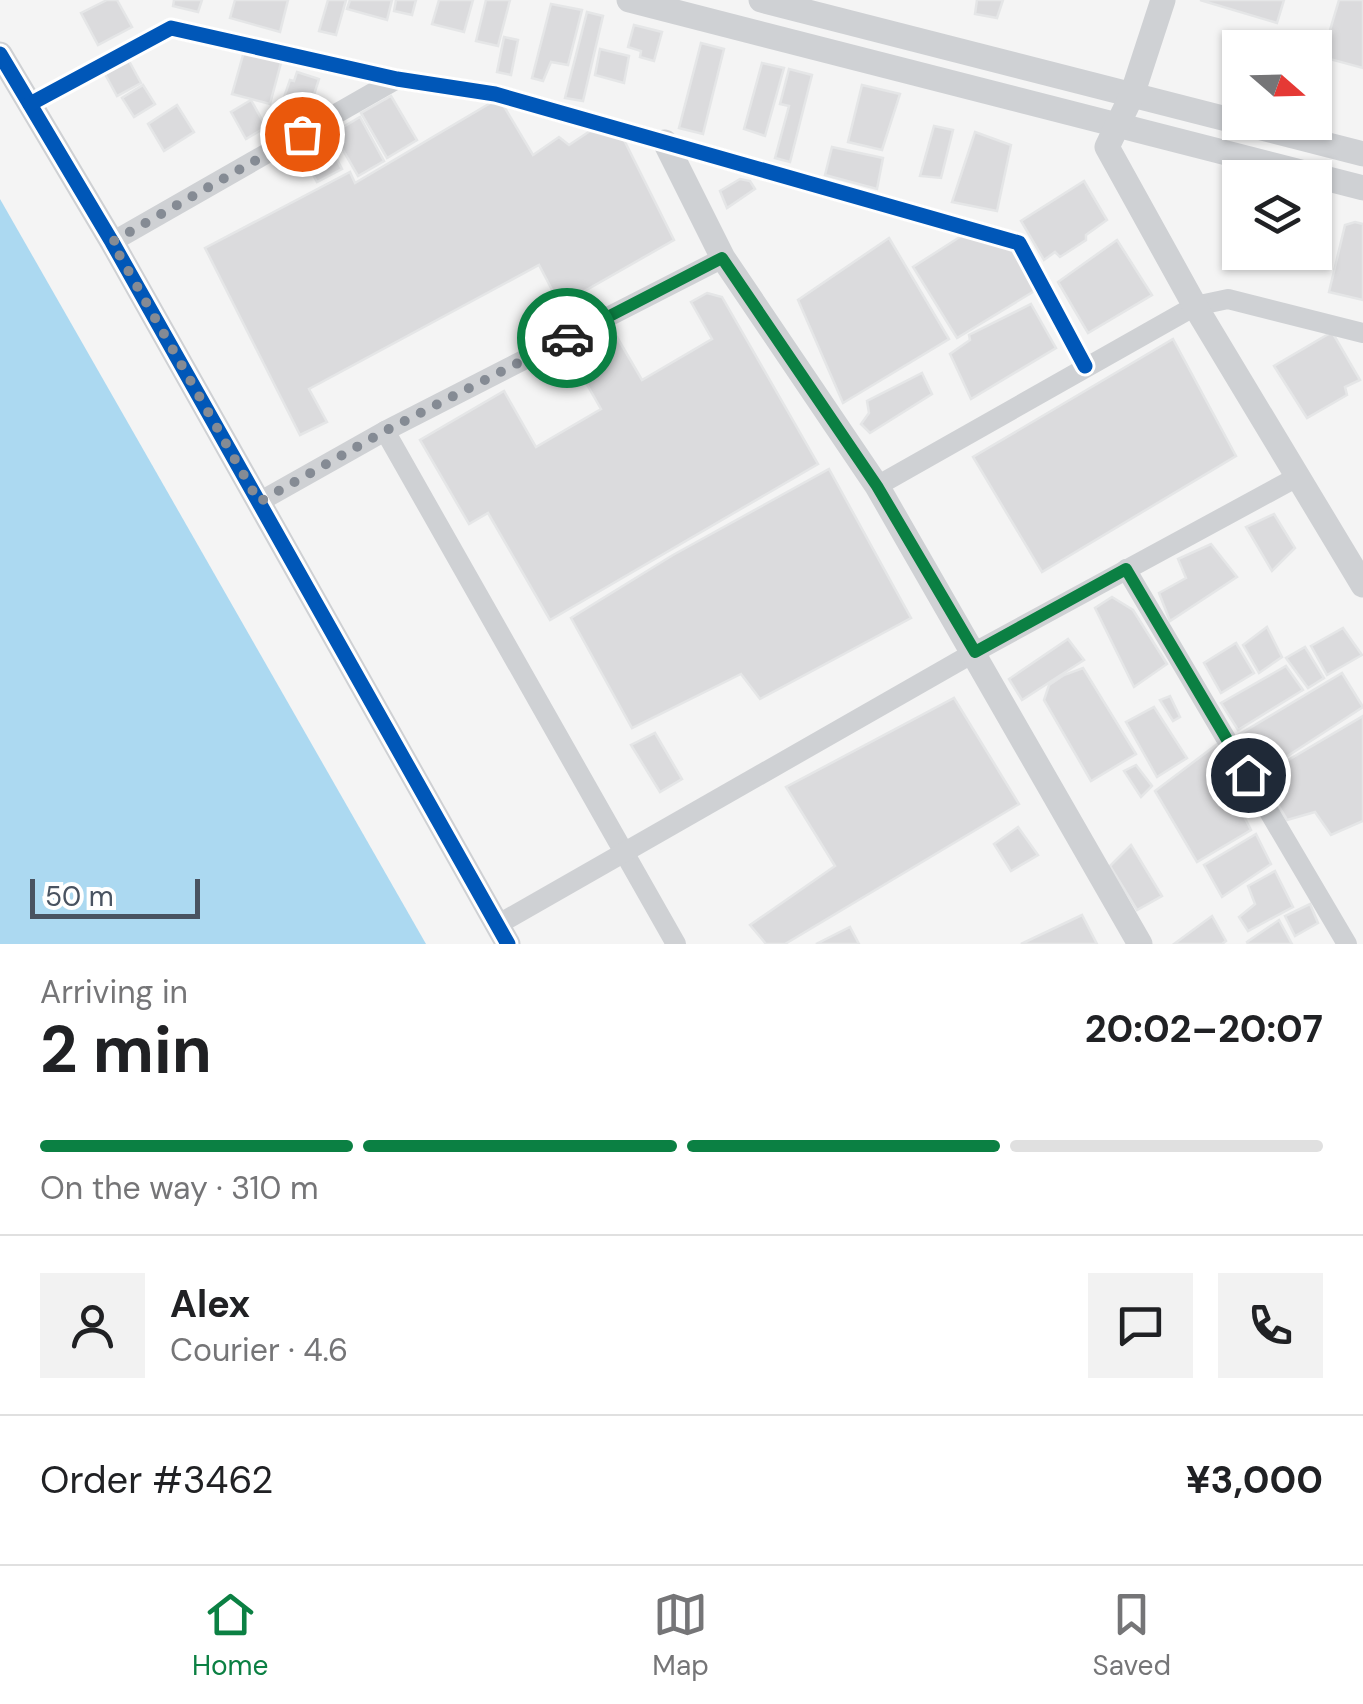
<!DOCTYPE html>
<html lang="en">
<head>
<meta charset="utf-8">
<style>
  body { margin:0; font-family:"DM Sans",sans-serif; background:#f2f2f2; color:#202124; height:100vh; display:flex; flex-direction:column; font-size:38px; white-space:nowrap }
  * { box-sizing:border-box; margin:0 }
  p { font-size:32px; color:#757577 }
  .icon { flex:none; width:55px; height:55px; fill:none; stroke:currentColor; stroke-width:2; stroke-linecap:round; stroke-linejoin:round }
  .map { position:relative; height:944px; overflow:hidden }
  .drawer { display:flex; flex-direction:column; background:#fff; flex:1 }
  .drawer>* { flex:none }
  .needle { width:65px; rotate:110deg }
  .controls { position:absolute; left:1222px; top:30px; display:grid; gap:20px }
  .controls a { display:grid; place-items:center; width:110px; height:110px; border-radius:0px; background:#fff; box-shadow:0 2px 8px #0004; font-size:50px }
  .scale { position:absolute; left:30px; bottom:25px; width:170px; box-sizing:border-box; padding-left:10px; border:5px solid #495361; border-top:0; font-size:28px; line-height:35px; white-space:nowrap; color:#495361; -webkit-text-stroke:8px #fff; paint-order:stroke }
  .pin { position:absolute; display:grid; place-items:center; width:85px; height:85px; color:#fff; margin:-42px; border:5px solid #fff; border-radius:50%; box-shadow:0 2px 10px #0007 }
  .courier { position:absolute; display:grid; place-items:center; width:100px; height:100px; margin:-50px; border:8px solid #0b8043; border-radius:50%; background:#fff; color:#222; box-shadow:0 2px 12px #0007 }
  .headline em { font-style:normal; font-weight:700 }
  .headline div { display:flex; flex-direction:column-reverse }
  .headline { display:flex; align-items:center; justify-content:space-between; height:170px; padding:0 40px }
  h1 { font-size:65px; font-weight:700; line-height:75px }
  .bar { display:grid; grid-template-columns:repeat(4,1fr); gap:15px 10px; align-content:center; height:120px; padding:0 40px }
  .bar i { height:12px; border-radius:8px; background:#e0e0e0 }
  .bar .selected { background:#0b8043 }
  .bar p { grid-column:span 4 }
  .line { display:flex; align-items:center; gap:25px; padding:0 40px; border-top:2px solid #e0e0e0 }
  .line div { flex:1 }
  .round { display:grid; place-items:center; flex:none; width:105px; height:105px; border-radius:0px; background:#f2f2f2 }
  .menu { display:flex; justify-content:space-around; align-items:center; height:140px; border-top:2px solid #e0e0e0; background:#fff; font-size:28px; color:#757577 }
  .menu a { display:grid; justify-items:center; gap:5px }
  .menu .selected { color:#0b8043 }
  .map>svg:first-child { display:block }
</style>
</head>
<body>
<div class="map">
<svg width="1363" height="944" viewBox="0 0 1363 944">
  <rect width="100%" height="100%" fill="#f4f4f4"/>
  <path fill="#acd9f1" d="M 0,199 L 426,944 L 0,944 Z"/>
  <g fill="#dbdbdd" stroke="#e5e6e7" stroke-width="2.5">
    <path d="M 107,0 L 117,0 L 132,27 L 98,45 L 81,13 Z"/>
    <path d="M 174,0 L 202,0 L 198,12 L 173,6 Z"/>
    <path d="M 235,0 L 288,0 L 280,32 L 230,18 Z"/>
    <path d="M 328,0 L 346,0 L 336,35 L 319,31 Z"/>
    <path d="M 350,0 L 392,0 L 387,20 L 347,9 Z"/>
    <path d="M 396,0 L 416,0 L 412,15 L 394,11 Z"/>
    <path d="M 439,0 L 473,0 L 464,32 L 432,24 Z"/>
    <path d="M 486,0 L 510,0 L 498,46 L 476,41 Z"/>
    <path d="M 977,0 L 1003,0 L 997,18 L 975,14 Z"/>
    <path d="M 1200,0 L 1284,0 L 1277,23 Z"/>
    <path d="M 1339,0 L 1363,0 L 1363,68 L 1322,57 Z"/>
    <path d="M 551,4 L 582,10 L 568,65 L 551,62 L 543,81 L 532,78 Z"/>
    <path d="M 587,12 L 603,16 L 583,101 L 565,98 Z"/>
    <path d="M 634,25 L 662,32 L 654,61 L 640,57 L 641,51 L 628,47 Z"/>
    <path d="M 504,37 L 518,40 L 511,75 L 497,72 Z"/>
    <path d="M 701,43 L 724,49 L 703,134 L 679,128 Z"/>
    <path d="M 245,48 L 282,59 L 270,104 L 232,94 Z"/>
    <path d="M 600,49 L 629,56 L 624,83 L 595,75 Z"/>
    <path d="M 129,61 L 141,83 L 117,96 L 105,74 Z"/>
    <path d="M 762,63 L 784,68 L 765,136 L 744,129 Z"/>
    <path d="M 789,69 L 812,75 L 790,162 L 775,158 L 789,106 L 780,104 Z"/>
    <path d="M 297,72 L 319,79 L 312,101 L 303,98 L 298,114 L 280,109 L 290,80 L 294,81 Z"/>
    <path d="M 143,85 L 155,104 L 134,117 L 122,98 Z"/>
    <path d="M 862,85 L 900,94 L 882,150 L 848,142 Z"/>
    <path d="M 391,96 L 417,140 L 387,158 L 361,113 Z"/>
    <path d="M 499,98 L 533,155 L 559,137 L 569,145 L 590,131 L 622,136 L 674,240 L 560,305 L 539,265 L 309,389 L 327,422 L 300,435 L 205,248 L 350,172 L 355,183 Z"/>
    <path d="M 251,100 L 266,127 L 246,139 L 231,112 Z"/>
    <path d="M 177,105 L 194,132 L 164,151 L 148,124 Z"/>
    <path d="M 360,117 L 384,161 L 358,176 L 333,133 Z"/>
    <path d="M 934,126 L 953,130 L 941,178 L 920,176 Z"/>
    <path d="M 322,131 L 342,169 L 317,182 L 297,144 Z"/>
    <path d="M 975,132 L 1011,145 L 997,211 L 952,202 Z"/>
    <path d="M 832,147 L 883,158 L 877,189 L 825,175 Z"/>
    <path d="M 740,179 L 750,181 L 755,189 L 727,208 L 720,191 Z"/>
    <path d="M 1084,181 L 1107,220 L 1086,235 L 1086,240 L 1060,257 L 1055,252 L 1044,260 L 1021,221 Z"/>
    <path d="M 1355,222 L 1363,224 L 1363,300 L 1329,292 L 1345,225 Z"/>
    <path d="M 966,233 L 1010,240 L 1036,290 L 957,338 L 913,267 Z"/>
    <path d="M 889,238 L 949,339 L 843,403 L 798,300 Z"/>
    <path d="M 1117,240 L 1152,295 L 1088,333 L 1058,282 Z"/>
    <path d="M 707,293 L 722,297 L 818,464 L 550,620 L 488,513 L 469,524 L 420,440 L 504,391 L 536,447 L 601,409 L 574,362 L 617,337 L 642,380 L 712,339 L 691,302 Z"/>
    <path d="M 1031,304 L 1056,348 L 971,399 L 950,354 L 970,340 L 969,335 Z"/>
    <path d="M 1332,332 L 1360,380 L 1345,387 L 1347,395 L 1307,418 L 1274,366 Z"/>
    <path d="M 1173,339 L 1236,456 L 1042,572 L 973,457 Z"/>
    <path d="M 922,373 L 932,394 L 870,433 L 861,424 L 869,413 L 867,401 Z"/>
    <path d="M 829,469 L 911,618 L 760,699 L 741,674 L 632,728 L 571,618 L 673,555 Z"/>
    <path d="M 1274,514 L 1295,548 L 1272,571 L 1246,527 Z"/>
    <path d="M 1211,544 L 1237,577 L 1170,621 L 1159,593 L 1186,578 L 1178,559 Z"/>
    <path d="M 1112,597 L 1133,610 L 1167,664 L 1134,687 L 1095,608 Z"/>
    <path d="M 1267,627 L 1282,657 L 1259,673 L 1243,645 Z"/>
    <path d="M 1343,628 L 1362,655 L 1327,675 L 1311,646 Z"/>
    <path d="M 1068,639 L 1084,660 L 1022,700 L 1009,679 Z"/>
    <path d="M 1236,643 L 1254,673 L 1221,693 L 1204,663 Z"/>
    <path d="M 1305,647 L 1324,678 L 1308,688 L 1286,658 Z"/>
    <path d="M 1286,666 L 1303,690 L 1238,730 L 1221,703 Z"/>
    <path d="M 1083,668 L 1136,754 L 1091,781 L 1044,700 L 1049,685 L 1064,675 Z"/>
    <path d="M 1342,673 L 1363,707 L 1266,770 L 1228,741 Z"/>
    <path d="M 1170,696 L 1180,717 L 1173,721 L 1160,700 Z"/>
    <path d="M 954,698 L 1019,804 L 785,944 L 766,944 L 750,925 L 835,866 L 786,787 Z"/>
    <path d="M 1154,707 L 1187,758 L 1157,777 L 1126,722 Z"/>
    <path d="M 1363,716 L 1363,821 L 1331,835 L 1315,812 L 1287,820 L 1261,776 Z"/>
    <path d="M 655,733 L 682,779 L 660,792 L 631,745 Z"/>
    <path d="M 1220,742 L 1232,766 L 1214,771 L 1236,801 L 1251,830 L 1197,862 L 1155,791 Z"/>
    <path d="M 1136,765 L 1152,786 L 1141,797 L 1124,771 Z"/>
    <path d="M 1018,827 L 1038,855 L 1011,871 L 994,844 Z"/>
    <path d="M 1256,834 L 1271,864 L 1222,897 L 1204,865 Z"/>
    <path d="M 1131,845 L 1162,896 L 1137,910 L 1110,866 Z"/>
    <path d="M 1275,871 L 1293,907 L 1248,931 L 1239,917 L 1255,904 L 1248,886 Z"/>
    <path d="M 1310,904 L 1318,923 L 1295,936 L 1285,916 Z"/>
    <path d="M 1082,915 L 1097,944 L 1021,944 Z"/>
    <path d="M 1212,916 L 1226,941 L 1222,944 L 1174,944 Z"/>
    <path d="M 1279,920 L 1292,944 L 1248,944 L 1247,942 Z"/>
    <path d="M 850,927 L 859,944 L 816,944 Z"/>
  </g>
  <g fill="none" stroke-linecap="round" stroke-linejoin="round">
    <g stroke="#cfd1d4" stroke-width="20">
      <path d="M 30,104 L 171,28 L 397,79 L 495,94 L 1019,243 L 1085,366"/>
      <path d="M 112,242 L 397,79"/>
      <path d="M 385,431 L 676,944"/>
      <path d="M 877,486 L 1195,306 L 1228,299 L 1363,333"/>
      <path d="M 259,502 L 385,431 L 723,258"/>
      <path d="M 1126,569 L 1347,944"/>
      <path d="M 497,925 L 975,652 L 1299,476"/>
    </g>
    <g stroke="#cfd1d4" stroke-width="25">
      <path d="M 629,0 L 1363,188"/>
      <path d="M 761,0 L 1363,154"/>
      <path d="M 1163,0 L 1132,95 L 1107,147 L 1195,306 L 1363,585"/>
      <path d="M 0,54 L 112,242 L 508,944"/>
      <path d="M 665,142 L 723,258 L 877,486 L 1140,944"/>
    </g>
    <g stroke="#fff" stroke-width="21">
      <g id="cycleway">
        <path d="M 0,54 L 112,242 L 508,944"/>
        <path d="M 30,104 L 171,28 L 397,79 L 495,94 L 1019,243 L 1085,366"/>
      </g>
    </g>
    <use href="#cycleway" stroke="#0057b8" stroke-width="15"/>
  </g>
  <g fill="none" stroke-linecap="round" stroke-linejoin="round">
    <path stroke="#858b94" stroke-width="10" stroke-dasharray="0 18" d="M 302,134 L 112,242 L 259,502 L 385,431 L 567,338"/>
    <path stroke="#0b8043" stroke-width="12" d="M 567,338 L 722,258 L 877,486 L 975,652 L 1126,569 L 1248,775"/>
  </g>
</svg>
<div class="controls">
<a><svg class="needle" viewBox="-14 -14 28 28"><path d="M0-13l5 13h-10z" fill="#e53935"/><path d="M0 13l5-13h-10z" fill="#757577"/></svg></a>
<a><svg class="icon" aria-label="layers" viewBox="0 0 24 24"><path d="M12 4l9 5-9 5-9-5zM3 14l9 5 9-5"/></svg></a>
</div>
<div class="scale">50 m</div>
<div class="pin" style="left:302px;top:134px;background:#ea580c"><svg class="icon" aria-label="bag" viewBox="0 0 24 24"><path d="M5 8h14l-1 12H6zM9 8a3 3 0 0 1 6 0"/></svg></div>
<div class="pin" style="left:1248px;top:775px;background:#1f2937"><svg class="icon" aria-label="home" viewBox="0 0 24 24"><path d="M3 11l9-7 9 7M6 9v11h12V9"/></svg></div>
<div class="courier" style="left:567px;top:338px"><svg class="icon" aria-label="car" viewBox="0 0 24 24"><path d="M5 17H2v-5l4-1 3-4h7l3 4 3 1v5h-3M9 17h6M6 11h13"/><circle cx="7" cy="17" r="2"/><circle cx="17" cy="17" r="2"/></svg></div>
</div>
<section class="drawer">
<div class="headline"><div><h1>2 min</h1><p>Arriving in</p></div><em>20:02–20:07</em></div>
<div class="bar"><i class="selected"></i><i class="selected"></i><i class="selected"></i><i></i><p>On the way · 310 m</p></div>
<div class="line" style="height:180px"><a class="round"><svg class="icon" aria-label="person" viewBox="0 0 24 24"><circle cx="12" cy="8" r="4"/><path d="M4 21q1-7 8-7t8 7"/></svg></a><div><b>Alex</b><p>Courier · 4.6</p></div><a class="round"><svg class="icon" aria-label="chat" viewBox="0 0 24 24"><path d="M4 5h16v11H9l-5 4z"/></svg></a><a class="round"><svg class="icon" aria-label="phone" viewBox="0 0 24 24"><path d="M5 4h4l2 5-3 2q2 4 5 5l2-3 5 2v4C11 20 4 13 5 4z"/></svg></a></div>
<div class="line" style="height:130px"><div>Order #3462</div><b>¥3,000</b></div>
</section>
<nav class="menu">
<a class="selected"><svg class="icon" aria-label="home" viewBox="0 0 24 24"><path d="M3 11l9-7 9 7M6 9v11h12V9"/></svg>Home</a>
<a><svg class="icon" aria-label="map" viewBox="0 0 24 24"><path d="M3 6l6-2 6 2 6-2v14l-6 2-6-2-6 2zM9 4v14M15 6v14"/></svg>Map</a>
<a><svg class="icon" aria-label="saved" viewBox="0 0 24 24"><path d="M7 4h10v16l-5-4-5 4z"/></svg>Saved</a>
</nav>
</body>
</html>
